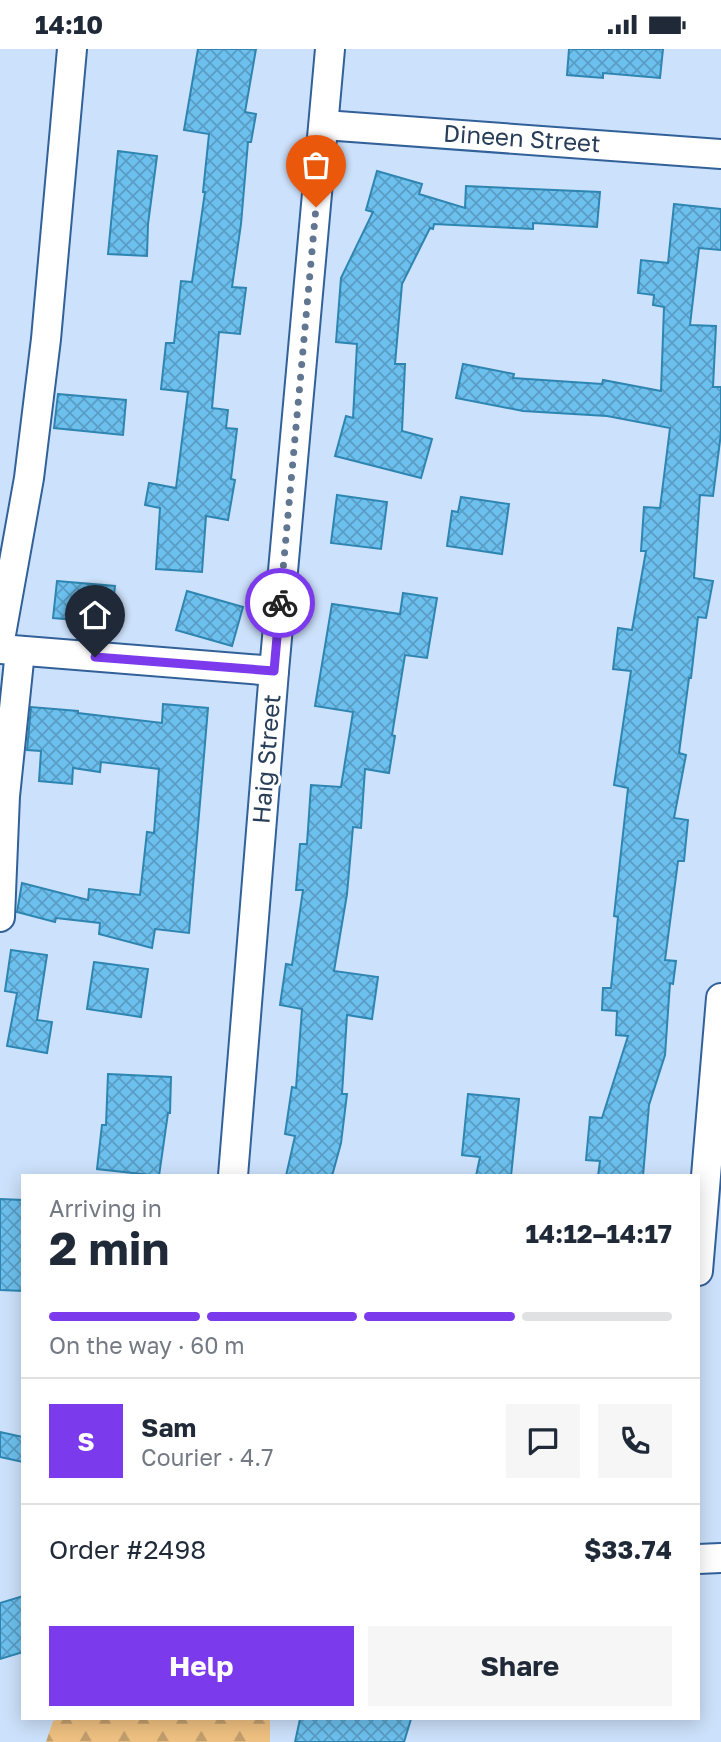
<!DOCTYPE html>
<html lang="en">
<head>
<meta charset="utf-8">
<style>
  body { margin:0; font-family:"Golos Text",sans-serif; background:#f6f6f7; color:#1f2937; height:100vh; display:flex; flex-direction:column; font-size:26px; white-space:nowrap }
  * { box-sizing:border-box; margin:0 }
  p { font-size:23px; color:#747a83 }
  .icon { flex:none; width:38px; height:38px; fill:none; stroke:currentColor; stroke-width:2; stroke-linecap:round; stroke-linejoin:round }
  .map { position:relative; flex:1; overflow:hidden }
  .details { position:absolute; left:21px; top:1125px; width:679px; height:546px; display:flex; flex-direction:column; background:#fff; border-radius:0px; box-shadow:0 4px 18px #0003 }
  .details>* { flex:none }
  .pin { position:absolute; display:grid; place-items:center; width:60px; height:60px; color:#fff; margin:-72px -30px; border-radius:50% 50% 50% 0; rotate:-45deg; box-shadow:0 0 7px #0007 }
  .pin .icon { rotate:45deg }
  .courier { position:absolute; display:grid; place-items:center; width:70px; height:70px; margin:-35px; border:5px solid #7c3aed; border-radius:50%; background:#fff; color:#222; box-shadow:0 2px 9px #0007 }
  .head em { font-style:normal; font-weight:700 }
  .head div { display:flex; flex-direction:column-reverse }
  .head { display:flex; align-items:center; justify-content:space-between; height:119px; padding:0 28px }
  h1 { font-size:46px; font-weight:700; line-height:52px }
  .bar { display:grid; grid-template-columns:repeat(4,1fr); gap:10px 7px; align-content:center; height:84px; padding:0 28px }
  .bar i { height:9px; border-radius:5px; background:#e0e1e3 }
  .bar .selected { background:#7c3aed }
  .bar p { grid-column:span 4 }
  .line { display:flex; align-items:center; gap:18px; padding:0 28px; border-top:2px solid #e0e1e3 }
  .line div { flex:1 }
  .round { display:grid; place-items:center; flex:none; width:74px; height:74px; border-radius:0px; background:#f6f6f7 }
  .cta { display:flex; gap:14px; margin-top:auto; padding:14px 28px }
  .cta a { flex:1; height:80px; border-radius:0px; background:#7c3aed; color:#fff; font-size:28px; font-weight:700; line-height:80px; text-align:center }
  .cta a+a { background:#f6f6f7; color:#1f2937 }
  .status { display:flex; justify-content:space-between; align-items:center; height:49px; padding:0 35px; background:#fff; direction:ltr }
  .status svg { height:19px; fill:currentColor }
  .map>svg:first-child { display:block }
</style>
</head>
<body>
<div class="status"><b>14:10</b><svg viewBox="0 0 49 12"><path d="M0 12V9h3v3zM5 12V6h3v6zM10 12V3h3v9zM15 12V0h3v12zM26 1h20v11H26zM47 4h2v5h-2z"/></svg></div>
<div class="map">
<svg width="721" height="1693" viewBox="0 0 721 1693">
  <defs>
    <pattern id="forest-firs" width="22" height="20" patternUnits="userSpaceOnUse" patternTransform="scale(1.75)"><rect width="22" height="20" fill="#efc182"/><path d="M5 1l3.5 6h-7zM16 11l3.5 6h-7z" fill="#c29e6d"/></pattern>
    <pattern id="building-cross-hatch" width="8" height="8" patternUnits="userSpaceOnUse" patternTransform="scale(1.75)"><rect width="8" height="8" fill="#6cc0ee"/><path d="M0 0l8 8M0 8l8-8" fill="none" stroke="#599dc4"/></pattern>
  </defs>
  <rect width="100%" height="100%" fill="#cce1fb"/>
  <path fill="url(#forest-firs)" d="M 60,1670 L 270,1670 L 270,1693 L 46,1693 L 53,1672 Z"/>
  <g fill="url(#building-cross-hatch)" stroke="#2e85b1" stroke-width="2">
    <path d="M 198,0 L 256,0 L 245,63 L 256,65 L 251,93 L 248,93 L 241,175 L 232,238 L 246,239 L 240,285 L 219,283 L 212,359 L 228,361 L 226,379 L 237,380 L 231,430 L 235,431 L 228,471 L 206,467 L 202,523 L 156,520 L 160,459 L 145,456 L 149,434 L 176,439 L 188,343 L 161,340 L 166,294 L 174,294 L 181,232 L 192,233 L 205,143 L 203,143 L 209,85 L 184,81 Z"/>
    <path d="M 569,0 L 663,0 L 660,29 L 603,24 L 603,29 L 567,26 Z"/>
    <path d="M 118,102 L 157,107 L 148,175 L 147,207 L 108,205 Z"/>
    <path d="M 377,122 L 422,135 L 419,145 L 465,159 L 466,137 L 600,143 L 597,178 L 533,174 L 533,180 L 434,175 L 433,180 L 430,179 L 402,235 L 395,315 L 405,315 L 402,382 L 432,390 L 421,429 L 335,407 L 346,367 L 353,369 L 357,295 L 336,293 L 341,229 L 373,163 L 366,161 Z"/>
    <path d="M 674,155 L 721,160 L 721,201 L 699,199 L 690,276 L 716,277 L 713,338 L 721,338 L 721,384 L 713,447 L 700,446 L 694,529 L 713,532 L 706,569 L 698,568 L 691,629 L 689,629 L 679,704 L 686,706 L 674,769 L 688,771 L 684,812 L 678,812 L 665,911 L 676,912 L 673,935 L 670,934 L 665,1006 L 649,1056 L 643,1127 L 598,1127 L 600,1112 L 586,1111 L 590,1068 L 602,1069 L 628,987 L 616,986 L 617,962 L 602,961 L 603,939 L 611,939 L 618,868 L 614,867 L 628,739 L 614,736 L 631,622 L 613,620 L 618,579 L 632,581 L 646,502 L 641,502 L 644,458 L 660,459 L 670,379 L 607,367 L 523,362 L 456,349 L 463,315 L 514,325 L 513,329 L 602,335 L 603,331 L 661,342 L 664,258 L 653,256 L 654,246 L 638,244 L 641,211 L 668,214 Z"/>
    <path d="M 58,345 L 126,351 L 123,386 L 54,379 Z"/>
    <path d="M 337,446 L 387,453 L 381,500 L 331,494 Z"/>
    <path d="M 461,448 L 509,455 L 502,505 L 447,497 L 452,462 L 458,463 Z"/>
    <path d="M 57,532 L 115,537 L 111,574 L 53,569 Z"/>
    <path d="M 187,542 L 243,558 L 232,597 L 176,581 Z"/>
    <path d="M 403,544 L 437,549 L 427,609 L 405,606 L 392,686 L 395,687 L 389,724 L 365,720 L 361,779 L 353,778 L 347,845 L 334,922 L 378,928 L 372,970 L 347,966 L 342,1045 L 347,1045 L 341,1094 L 332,1127 L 286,1127 L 295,1087 L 285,1085 L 292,1038 L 296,1039 L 302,960 L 280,956 L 286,915 L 292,916 L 303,841 L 296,841 L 300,795 L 307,795 L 311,736 L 341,738 L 353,663 L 315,657 L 332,555 L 400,565 Z"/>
    <path d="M 163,655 L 208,659 L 189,884 L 155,880 L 152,899 L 99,885 L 100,874 L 56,869 L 55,873 L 17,863 L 22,834 L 88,851 L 89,840 L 140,846 L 147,783 L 154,784 L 159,720 L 101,713 L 100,723 L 73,719 L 72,735 L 39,732 L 41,702 L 27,701 L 31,658 L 78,662 L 78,664 L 162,674 Z"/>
    <path d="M 11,901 L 47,906 L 37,971 L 52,973 L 47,1004 L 7,997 L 17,944 L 5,942 Z"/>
    <path d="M 94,913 L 148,920 L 141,968 L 87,960 Z"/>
    <path d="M 108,1025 L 171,1028 L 170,1064 L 168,1064 L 159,1127 L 97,1120 L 102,1076 L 106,1076 Z"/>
    <path d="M 468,1045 L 519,1050 L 511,1127 L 476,1127 L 480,1108 L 462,1106 Z"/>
    <path d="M 0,1150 L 23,1151 L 23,1242 L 0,1241 Z"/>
    <path d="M 0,1383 L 23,1388 L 23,1413 L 0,1408 Z"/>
    <path d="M 23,1547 L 23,1603 L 0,1610 L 0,1554 Z"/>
    <path d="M 300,1670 L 411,1670 L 404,1693 L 295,1693 Z"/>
  </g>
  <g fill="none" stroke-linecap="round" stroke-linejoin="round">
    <g stroke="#326099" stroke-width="32">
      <g id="minor">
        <path d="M 324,76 L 721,105"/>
        <path d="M 0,591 L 29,429 L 46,290 L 72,0"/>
        <path d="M 0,600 L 274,622"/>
        <path d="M 0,868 L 5,747 L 20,602"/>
        <path d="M 233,1127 L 274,622 L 330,0"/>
        <path d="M 698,1222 L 721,949"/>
        <path d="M 698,1510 L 721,1509"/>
      </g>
    </g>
    <use href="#minor" stroke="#fff" stroke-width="28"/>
  </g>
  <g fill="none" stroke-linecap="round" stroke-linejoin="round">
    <path stroke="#617690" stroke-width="7" stroke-dasharray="0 12.6" d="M 280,554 L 316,158"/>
    <path stroke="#7c3aed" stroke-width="9" d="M 95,608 L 274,622 L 280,554"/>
  </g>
  <g text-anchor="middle" stroke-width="6" stroke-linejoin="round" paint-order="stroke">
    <g font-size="24" fill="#283d57" stroke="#fff">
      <text transform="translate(522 90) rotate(4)" y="8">Dineen Street</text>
      <text transform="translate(267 710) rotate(-85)" y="8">Haig Street</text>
    </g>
  </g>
</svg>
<div class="pin" style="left:316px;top:158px;background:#ea580c"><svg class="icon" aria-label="bag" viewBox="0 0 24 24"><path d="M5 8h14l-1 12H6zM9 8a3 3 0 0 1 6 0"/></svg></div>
<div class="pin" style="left:95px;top:608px;background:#1f2937"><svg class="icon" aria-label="home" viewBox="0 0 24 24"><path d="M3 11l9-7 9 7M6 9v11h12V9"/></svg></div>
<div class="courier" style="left:280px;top:554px"><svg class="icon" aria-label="bike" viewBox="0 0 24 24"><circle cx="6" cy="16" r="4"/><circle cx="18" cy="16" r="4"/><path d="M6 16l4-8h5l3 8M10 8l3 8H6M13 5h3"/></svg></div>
<section class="details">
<div class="head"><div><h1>2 min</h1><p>Arriving in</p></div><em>14:12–14:17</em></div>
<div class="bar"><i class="selected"></i><i class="selected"></i><i class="selected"></i><i></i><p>On the way · 60 m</p></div>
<div class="line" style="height:126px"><b class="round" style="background:#7c3aed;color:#fff">S</b><div><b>Sam</b><p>Courier · 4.7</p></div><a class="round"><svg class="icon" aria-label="chat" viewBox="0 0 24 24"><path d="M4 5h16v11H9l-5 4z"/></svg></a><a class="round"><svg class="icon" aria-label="phone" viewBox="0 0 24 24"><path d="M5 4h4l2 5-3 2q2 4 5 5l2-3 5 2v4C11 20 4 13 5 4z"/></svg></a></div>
<div class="line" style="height:91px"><div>Order #2498</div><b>$33.74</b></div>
<div class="cta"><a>Help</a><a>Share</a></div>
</section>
</div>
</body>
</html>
